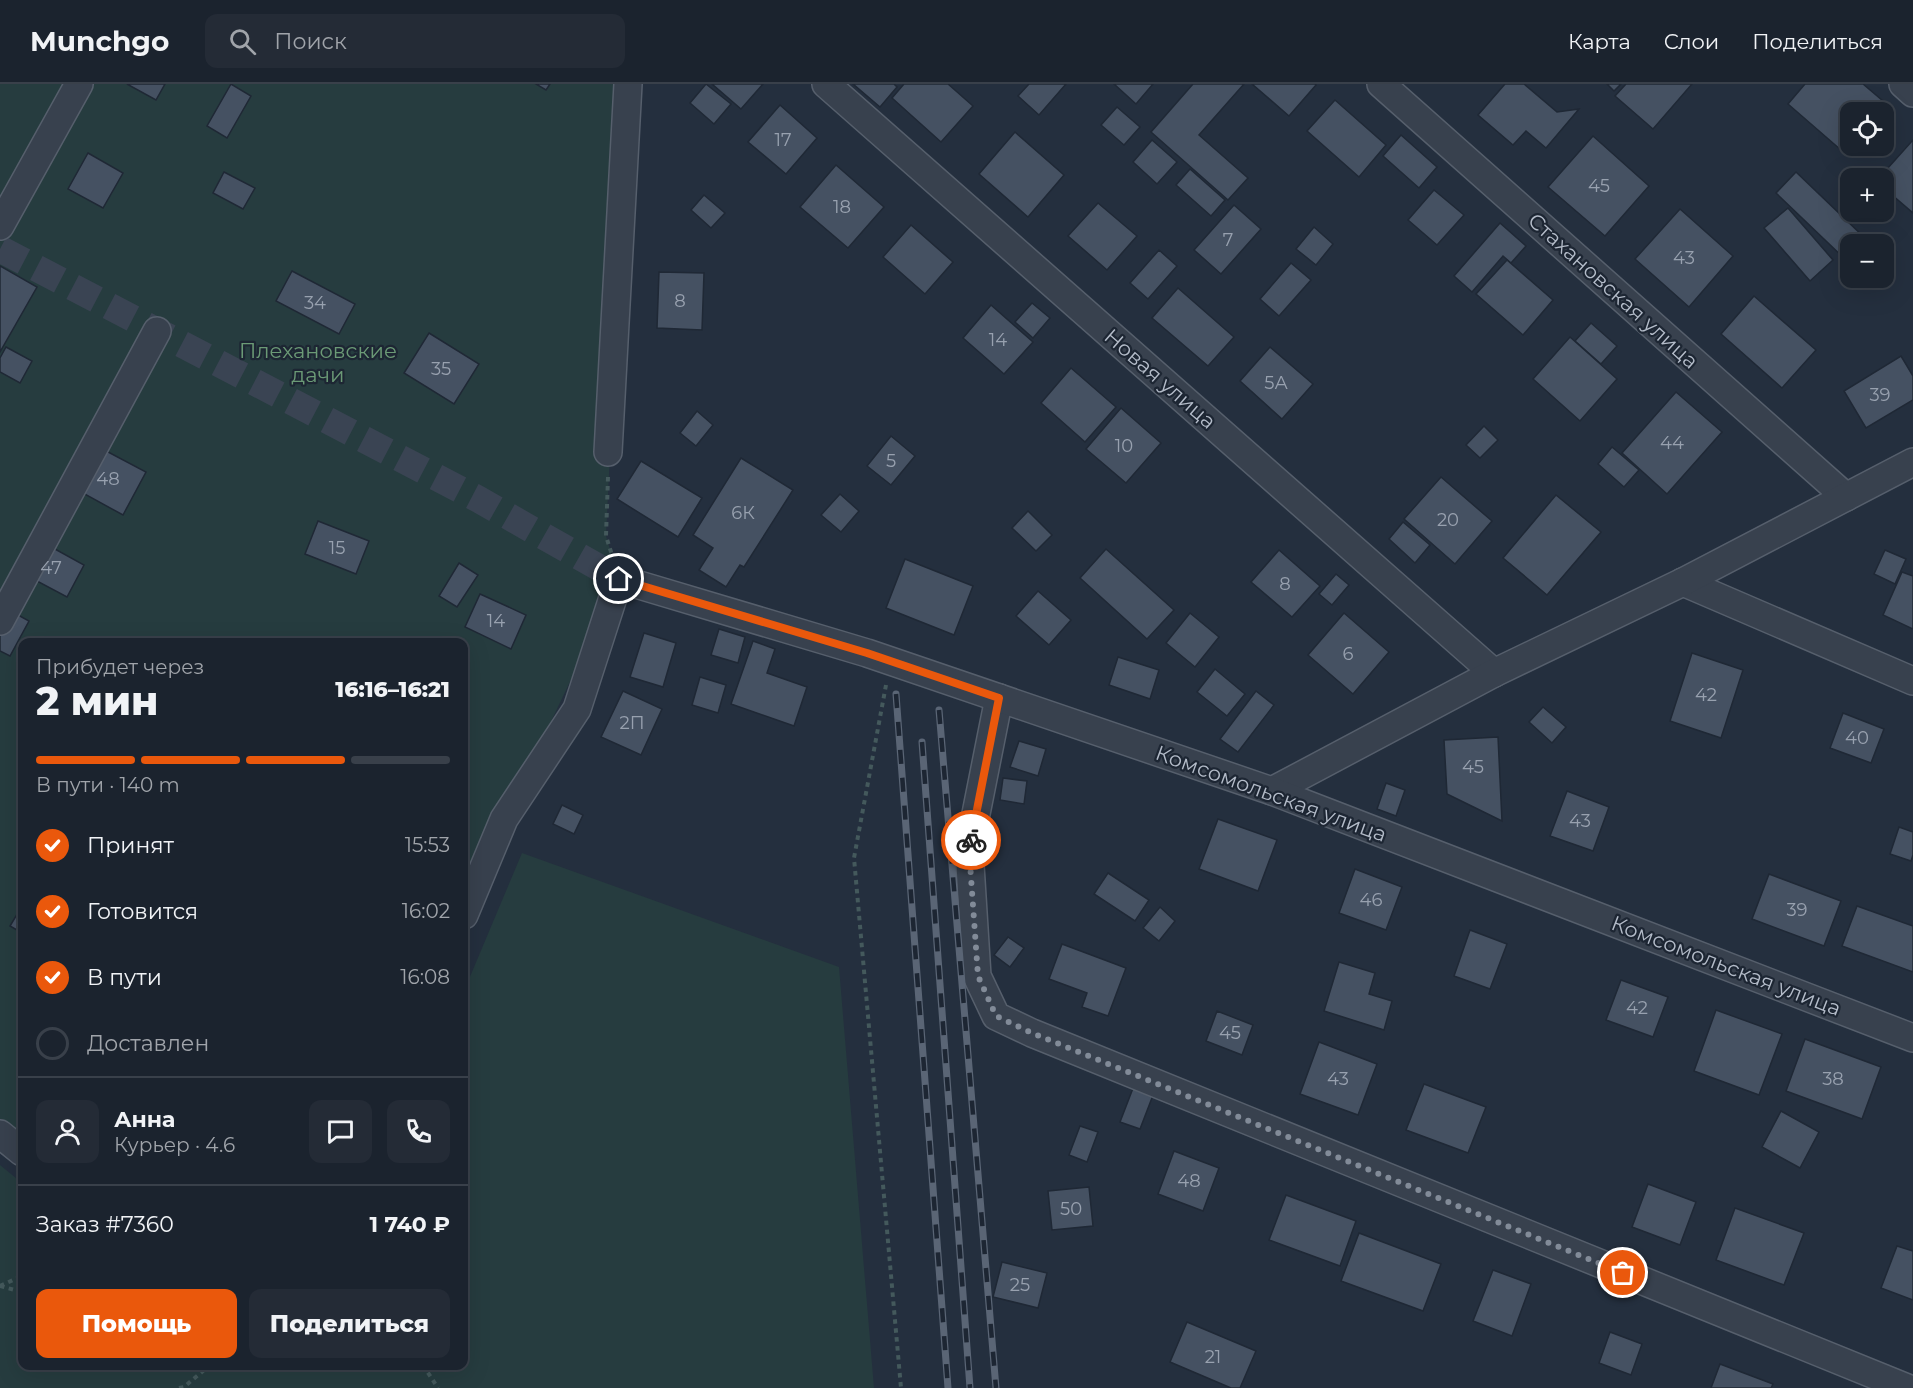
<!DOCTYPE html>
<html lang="ru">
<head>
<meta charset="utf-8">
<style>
  body { margin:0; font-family:Montserrat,sans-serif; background:#242b36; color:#f1f3f6; height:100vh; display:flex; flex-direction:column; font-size:22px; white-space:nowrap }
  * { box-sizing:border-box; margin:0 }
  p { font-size:20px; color:#a0a4aa }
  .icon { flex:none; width:33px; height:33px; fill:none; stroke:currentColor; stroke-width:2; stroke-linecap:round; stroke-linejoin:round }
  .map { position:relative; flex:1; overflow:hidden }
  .drawer { position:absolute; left:18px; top:554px; width:450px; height:732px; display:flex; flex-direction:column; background:#1b232e; border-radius:12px; box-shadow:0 6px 24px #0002,0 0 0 2px #39404a }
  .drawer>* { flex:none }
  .tools { position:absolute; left:1840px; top:18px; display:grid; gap:12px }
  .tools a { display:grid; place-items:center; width:54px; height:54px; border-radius:12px; background:#1b232e; box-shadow:0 6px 24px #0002,0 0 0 2px #39404a; font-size:30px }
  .pin { position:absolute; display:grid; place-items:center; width:51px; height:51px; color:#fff; margin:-26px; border:3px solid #fff; border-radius:50%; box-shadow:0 2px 6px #0007 }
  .courier { position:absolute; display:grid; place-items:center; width:60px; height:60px; margin:-30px; border:4px solid #ea580c; border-radius:50%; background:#fff; color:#222; box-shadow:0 2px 8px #0007 }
  .head em { font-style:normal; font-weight:800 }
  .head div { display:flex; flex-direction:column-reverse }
  .head { display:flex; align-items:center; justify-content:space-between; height:102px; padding:0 18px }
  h1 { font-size:39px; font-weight:800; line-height:45px }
  .bar { display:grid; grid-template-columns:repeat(4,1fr); gap:9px 6px; align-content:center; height:72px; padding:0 18px }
  .bar i { height:8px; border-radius:4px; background:#39404a }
  .bar .active { background:#ea580c }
  .bar p { grid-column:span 4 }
  .line { display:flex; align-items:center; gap:15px; padding:0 18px; border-top:2px solid #39404a }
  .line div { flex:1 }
  .round { display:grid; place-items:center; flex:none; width:63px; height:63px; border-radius:12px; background:#242b36 }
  ol { padding:0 18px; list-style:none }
  li { display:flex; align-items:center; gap:18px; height:66px }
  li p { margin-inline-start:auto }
  li .icon { padding:6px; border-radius:50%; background:#ea580c; color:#fff; stroke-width:4 }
  li:last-child { color:#a0a4aa }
  li i { width:33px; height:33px; border:3px solid #39404a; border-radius:50% }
  .button { display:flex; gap:12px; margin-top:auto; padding:12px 18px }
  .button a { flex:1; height:69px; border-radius:12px; background:#ea580c; color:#fff; font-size:24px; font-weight:800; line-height:69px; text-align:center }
  .button a+a { background:#242b36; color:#f1f3f6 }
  header { display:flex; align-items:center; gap:36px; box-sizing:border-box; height:84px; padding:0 30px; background:#1b232e; border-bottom:2px solid #39404a }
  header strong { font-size:28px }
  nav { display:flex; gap:33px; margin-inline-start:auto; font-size:21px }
  .search { width:420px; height:54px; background:#242b36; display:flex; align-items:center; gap:15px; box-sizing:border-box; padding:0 21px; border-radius:12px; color:#a0a4aa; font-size:22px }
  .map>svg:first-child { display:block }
</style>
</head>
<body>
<header>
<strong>Munchgo</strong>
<div class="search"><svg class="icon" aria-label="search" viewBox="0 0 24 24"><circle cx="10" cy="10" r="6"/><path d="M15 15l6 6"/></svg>Поиск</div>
<nav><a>Карта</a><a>Слои</a><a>Поделиться</a></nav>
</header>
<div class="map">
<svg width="1913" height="1304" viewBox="0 0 1913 1304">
  <rect width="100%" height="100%" fill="#242f3e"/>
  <g fill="#263c3f">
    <path d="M 0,0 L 628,0 L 606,452 L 619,495 L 493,759 L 464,831 L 464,558 L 22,558 L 22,1068 L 0,1050 Z"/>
    <path d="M 522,769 L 839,883 L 874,1304 L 0,1304 L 0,1081 L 22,1099 L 22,1281 L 464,1281 L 464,907 Z"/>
  </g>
  <g fill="#455162" stroke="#1f2835" stroke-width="1.5">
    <path d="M 127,0 L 165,0 L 156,16 Z"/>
    <path d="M 231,0 L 251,12 L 227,54 L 207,42 Z"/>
    <path d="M 536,0 L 550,0 L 546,6 Z"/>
    <path d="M 706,0 L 731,20 L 714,40 L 690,19 Z"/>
    <path d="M 712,0 L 763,0 L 741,25 Z"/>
    <path d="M 853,0 L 894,0 L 897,3 L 880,23 Z"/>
    <path d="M 904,0 L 948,0 L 973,22 L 941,58 L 892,14 Z"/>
    <path d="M 1029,0 L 1066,0 L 1039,31 L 1018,12 Z"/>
    <path d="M 1114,0 L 1153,0 L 1136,20 Z"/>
    <path d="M 1193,0 L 1244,0 L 1199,51 L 1248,94 L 1228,116 L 1151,48 Z"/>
    <path d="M 1252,0 L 1315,0 L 1316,1 L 1289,32 Z"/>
    <path d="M 1505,0 L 1524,0 L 1557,28 L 1579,25 L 1546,64 L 1526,47 L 1513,61 L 1478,31 Z"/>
    <path d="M 1607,0 L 1621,0 L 1614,7 Z"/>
    <path d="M 1626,0 L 1692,0 L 1653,45 L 1615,12 Z"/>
    <path d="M 1805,0 L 1863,0 L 1883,17 L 1873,28 L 1851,28 L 1851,54 L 1841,66 L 1788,20 Z"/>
    <path d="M 1335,16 L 1386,61 L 1359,93 L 1307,47 Z"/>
    <path d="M 780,21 L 817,54 L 786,90 L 748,58 Z"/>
    <path d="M 1117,23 L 1140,43 L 1124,61 L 1101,41 Z"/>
    <path d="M 1015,48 L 1064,91 L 1028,133 L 979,90 Z"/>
    <path d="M 1401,51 L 1437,83 L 1419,104 L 1383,72 Z"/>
    <path d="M 1593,52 L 1649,102 L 1605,152 L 1548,103 Z"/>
    <path d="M 1152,56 L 1177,78 L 1157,100 L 1133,78 Z"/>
    <path d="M 1913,56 L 1913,129 L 1884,104 L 1884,94 L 1879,94 Z"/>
    <path d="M 88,69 L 123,89 L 103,124 L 68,105 Z"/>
    <path d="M 836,81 L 884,123 L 848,164 L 800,123 Z"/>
    <path d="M 1190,85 L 1225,116 L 1211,132 L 1176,101 Z"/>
    <path d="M 224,88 L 255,104 L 243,125 L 213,109 Z"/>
    <path d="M 1796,88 L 1868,157 L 1864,160 L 1851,160 L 1851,174 L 1848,178 L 1776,109 Z"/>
    <path d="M 1434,106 L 1464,131 L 1437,161 L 1408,136 Z"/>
    <path d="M 704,111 L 725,129 L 711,144 L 691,126 Z"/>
    <path d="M 1098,119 L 1137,152 L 1107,186 L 1068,152 Z"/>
    <path d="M 1234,121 L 1261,145 L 1221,190 L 1194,166 Z"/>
    <path d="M 1788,124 L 1833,176 L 1810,197 L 1764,144 Z"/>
    <path d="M 1680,125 L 1733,172 L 1689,223 L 1635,175 Z"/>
    <path d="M 1500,139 L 1526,162 L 1511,179 L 1503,172 L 1472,208 L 1454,192 Z"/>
    <path d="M 911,141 L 953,178 L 925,210 L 883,173 Z"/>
    <path d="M 1314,143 L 1333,160 L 1316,181 L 1296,165 Z"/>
    <path d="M 1159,166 L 1177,182 L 1148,215 L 1130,199 Z"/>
    <path d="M 1507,176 L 1553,216 L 1523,251 L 1476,210 Z"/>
    <path d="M 1291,179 L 1311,196 L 1279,232 L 1260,215 Z"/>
    <path d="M 0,182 L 37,203 L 0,268 Z"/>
    <path d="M 292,187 L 355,220 L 339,250 L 276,217 Z"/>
    <path d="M 659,188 L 704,189 L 702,246 L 657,244 Z"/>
    <path d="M 1178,204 L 1234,253 L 1208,282 L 1152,234 Z"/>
    <path d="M 1754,212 L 1816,266 L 1782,304 L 1721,250 Z"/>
    <path d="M 1032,219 L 1050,234 L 1033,254 L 1015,238 Z"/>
    <path d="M 991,221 L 1033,258 L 1004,290 L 963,254 Z"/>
    <path d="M 1591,239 L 1617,262 L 1601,280 L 1575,257 Z"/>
    <path d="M 429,249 L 479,280 L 454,320 L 404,289 Z"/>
    <path d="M 1570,253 L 1617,295 L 1580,337 L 1533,295 Z"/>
    <path d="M 6,263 L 32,277 L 20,299 L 0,288 L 0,274 Z"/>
    <path d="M 1270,263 L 1313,300 L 1282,335 L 1240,297 Z"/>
    <path d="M 1901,272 L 1913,292 L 1913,316 L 1866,344 L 1844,307 Z"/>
    <path d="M 1071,284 L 1116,323 L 1085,358 L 1041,319 Z"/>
    <path d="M 1676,308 L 1722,348 L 1667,410 L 1622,369 Z"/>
    <path d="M 1121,324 L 1161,359 L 1126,399 L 1086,365 Z"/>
    <path d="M 697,327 L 713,341 L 696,362 L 680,349 Z"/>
    <path d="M 1484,342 L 1498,356 L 1480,374 L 1466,361 Z"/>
    <path d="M 891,352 L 915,372 L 891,401 L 867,382 Z"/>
    <path d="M 93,360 L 146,388 L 123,431 L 70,402 Z"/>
    <path d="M 1612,363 L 1639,386 L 1624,403 L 1598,380 Z"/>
    <path d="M 741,374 L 793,406 L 744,483 L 740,481 L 726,503 L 699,486 L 713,464 L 693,451 Z"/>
    <path d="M 641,377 L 702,414 L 678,453 L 617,415 Z"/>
    <path d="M 1441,393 L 1492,437 L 1455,480 L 1404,435 Z"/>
    <path d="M 840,410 L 859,427 L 841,448 L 821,431 Z"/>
    <path d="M 1556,411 L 1601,448 L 1547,511 L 1503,474 Z"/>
    <path d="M 1028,427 L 1052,451 L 1036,467 L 1012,444 Z"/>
    <path d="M 318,437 L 369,457 L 356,490 L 305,470 Z"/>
    <path d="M 1403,438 L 1430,461 L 1415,479 L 1389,455 Z"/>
    <path d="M 35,454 L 84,481 L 67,513 L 18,487 Z"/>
    <path d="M 1106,465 L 1174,526 L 1147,555 L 1080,494 Z"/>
    <path d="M 1279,466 L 1320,502 L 1292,533 L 1251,498 Z"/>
    <path d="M 1885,466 L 1906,475 L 1895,500 L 1874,490 Z"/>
    <path d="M 905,475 L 973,502 L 954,551 L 886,524 Z"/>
    <path d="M 459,479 L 478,491 L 457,523 L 439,512 Z"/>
    <path d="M 1902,488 L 1913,492 L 1913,545 L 1883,531 Z"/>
    <path d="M 1336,490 L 1349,501 L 1332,521 L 1319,510 Z"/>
    <path d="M 1038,507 L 1071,536 L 1049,561 L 1016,532 Z"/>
    <path d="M 480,510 L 526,531 L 511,565 L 465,543 Z"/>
    <path d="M 9,526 L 29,537 L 10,572 L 0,567 L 0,542 Z"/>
    <path d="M 1190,529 L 1219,553 L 1195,583 L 1166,559 Z"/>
    <path d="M 1344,529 L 1389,568 L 1353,610 L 1308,571 Z"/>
    <path d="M 719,545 L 745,553 L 738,579 L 711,571 Z"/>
    <path d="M 644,549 L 676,559 L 663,603 L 630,593 Z"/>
    <path d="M 753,557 L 775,565 L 767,589 L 807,603 L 794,642 L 731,620 Z"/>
    <path d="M 1692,569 L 1743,586 L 1721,654 L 1670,637 Z"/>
    <path d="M 1118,573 L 1159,586 L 1150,615 L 1109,601 Z"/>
    <path d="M 1215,585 L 1245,610 L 1227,632 L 1197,608 Z"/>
    <path d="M 700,593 L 726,601 L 718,629 L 692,621 Z"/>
    <path d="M 623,607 L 662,625 L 641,671 L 601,653 Z"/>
    <path d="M 1256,607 L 1274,621 L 1238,668 L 1220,655 Z"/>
    <path d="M 1543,623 L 1566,643 L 1552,659 L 1529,638 Z"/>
    <path d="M 1843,629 L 1884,645 L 1871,679 L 1830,664 Z"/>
    <path d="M 1498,653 L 1502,737 L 1447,710 L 1444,656 Z"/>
    <path d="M 1019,657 L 1046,665 L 1038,692 L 1010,683 Z"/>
    <path d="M 1003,694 L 1027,697 L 1024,720 L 1000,716 Z"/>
    <path d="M 1386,699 L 1405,706 L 1396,732 L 1377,725 Z"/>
    <path d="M 1567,707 L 1609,723 L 1593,767 L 1550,752 Z"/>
    <path d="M 562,721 L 583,731 L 574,750 L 553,740 Z"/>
    <path d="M 1218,735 L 1277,756 L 1258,807 L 1199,785 Z"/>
    <path d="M 1899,743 L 1913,748 L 1913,771 L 1911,777 L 1890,770 Z"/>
    <path d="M 1355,785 L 1402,803 L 1386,846 L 1339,829 Z"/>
    <path d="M 1108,789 L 1149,816 L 1135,837 L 1094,810 Z"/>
    <path d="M 1769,790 L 1841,817 L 1824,862 L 1752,835 Z"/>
    <path d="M 22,822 L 22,849 L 10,842 Z"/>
    <path d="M 1857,822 L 1913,842 L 1913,888 L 1842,862 Z"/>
    <path d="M 1160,823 L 1175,837 L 1159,857 L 1143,844 Z"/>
    <path d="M 1470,846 L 1507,860 L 1490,905 L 1454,892 Z"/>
    <path d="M 1008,853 L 1024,864 L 1010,883 L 994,871 Z"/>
    <path d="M 1062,860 L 1126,884 L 1108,932 L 1082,923 L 1087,909 L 1049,895 Z"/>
    <path d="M 1339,878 L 1375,889 L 1369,910 L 1392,917 L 1384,946 L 1324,927 Z"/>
    <path d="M 1621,896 L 1668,913 L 1653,953 L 1606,936 Z"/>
    <path d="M 1716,926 L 1782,950 L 1759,1011 L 1694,987 Z"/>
    <path d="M 1217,927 L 1253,941 L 1242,971 L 1206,957 Z"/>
    <path d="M 1805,955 L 1881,983 L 1862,1035 L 1786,1007 Z"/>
    <path d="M 1319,958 L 1377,980 L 1358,1031 L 1300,1010 Z"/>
    <path d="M 1135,999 L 1155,1006 L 1140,1045 L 1120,1038 Z"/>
    <path d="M 1424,1000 L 1486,1023 L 1468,1069 L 1406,1046 Z"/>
    <path d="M 1781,1027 L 1819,1048 L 1800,1084 L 1762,1063 Z"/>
    <path d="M 1080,1042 L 1098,1048 L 1087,1078 L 1069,1071 Z"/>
    <path d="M 1174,1067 L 1219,1084 L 1203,1127 L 1158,1110 Z"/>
    <path d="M 1648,1100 L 1696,1118 L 1680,1161 L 1632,1143 Z"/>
    <path d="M 1089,1103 L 1093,1142 L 1052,1146 L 1048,1107 Z"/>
    <path d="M 1286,1111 L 1356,1137 L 1340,1182 L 1269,1156 Z"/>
    <path d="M 1735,1124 L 1804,1149 L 1784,1201 L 1716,1176 Z"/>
    <path d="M 1359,1149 L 1441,1180 L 1423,1227 L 1341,1197 Z"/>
    <path d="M 1897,1162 L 1913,1167 L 1913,1216 L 1881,1204 Z"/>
    <path d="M 1002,1178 L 1047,1189 L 1038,1224 L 993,1213 Z"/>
    <path d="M 1493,1186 L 1531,1200 L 1512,1252 L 1473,1237 Z"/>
    <path d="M 1187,1238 L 1256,1267 L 1240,1304 L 1231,1304 L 1170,1278 Z"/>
    <path d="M 1610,1248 L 1642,1260 L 1631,1291 L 1599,1279 Z"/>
    <path d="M 1720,1280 L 1773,1300 L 1771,1304 L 1711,1304 Z"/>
  </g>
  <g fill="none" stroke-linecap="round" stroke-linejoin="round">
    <path stroke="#3a4453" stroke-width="27" stroke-dasharray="27 14" stroke-linecap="butt" d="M 0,165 L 478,415 L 619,495"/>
    <g stroke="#565f6c" stroke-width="30">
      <g id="minor">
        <path d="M 826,0 L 1494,589"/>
        <path d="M 1381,0 L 1846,413"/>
        <path d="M 1903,0 L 1913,9"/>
        <path d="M 0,142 L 79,0"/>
        <path d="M 608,368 L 628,0"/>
        <path d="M 1683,498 L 1913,597"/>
        <path d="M 0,537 L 157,247"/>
        <path d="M 999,614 L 969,765 L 977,892 L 996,932 L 1032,949 L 1907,1304"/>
        <path d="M 1272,707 L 1494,589 L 1683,498 L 1913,378"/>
        <path d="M 464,831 L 504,735 L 577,625 L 619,495 L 867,569 L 1272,707 L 1913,954"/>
        <path d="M 0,1050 L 22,1068"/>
      </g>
    </g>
    <g stroke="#44595c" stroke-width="4" stroke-dasharray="4.5 4.5" stroke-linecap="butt">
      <path d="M 608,393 L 606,452 L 612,471"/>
      <path d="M 886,601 L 854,774 L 901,1304"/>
      <path d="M 0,1202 L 22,1192"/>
      <path d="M 0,1202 L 22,1208"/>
      <path d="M 423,1281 L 438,1304"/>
      <path d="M 179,1304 L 184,1303 L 210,1281"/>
    </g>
    <use href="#minor" stroke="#38414e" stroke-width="27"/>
    <g stroke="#5a6575" stroke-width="7">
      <g id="rail">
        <path d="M 896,610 L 948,1304"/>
        <path d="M 939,626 L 996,1304"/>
        <path d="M 922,658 L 970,1304"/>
      </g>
    </g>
    <use href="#rail" stroke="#1d2633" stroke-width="4.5" stroke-dasharray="14" stroke-linecap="butt"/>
  </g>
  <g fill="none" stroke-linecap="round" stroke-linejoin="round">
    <path stroke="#828b98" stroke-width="6" stroke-dasharray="0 10.8" d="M 971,756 L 969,765 L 978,892 L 996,932 L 1032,949 L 1623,1189"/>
    <path stroke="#ea580c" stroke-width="8" d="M 619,495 L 867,569 L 999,614 L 971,756"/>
  </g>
  <g text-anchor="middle" stroke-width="4.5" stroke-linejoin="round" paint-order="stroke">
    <g font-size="18" fill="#98a1af">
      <text x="783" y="62">17</text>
      <text x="1599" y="108">45</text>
      <text x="842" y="129">18</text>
      <text x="1228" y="162">7</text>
      <text x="1684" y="180">43</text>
      <text x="680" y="223">8</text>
      <text x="315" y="225">34</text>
      <text x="998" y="262">14</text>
      <text x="441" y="291">35</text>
      <text x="1276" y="305">5А</text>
      <text x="1880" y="317">39</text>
      <text x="1672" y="365">44</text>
      <text x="1124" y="368">10</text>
      <text x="891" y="383">5</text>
      <text x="108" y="401">48</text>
      <text x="743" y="435">6К</text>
      <text x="1448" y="442">20</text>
      <text x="337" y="470">15</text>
      <text x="51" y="490">47</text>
      <text x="1285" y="506">8</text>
      <text x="496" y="543">14</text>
      <text x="1348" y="576">6</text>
      <text x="1706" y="617">42</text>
      <text x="632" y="645">2П</text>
      <text x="1857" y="660">40</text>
      <text x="1473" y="689">45</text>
      <text x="1580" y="743">43</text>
      <text x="1371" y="822">46</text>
      <text x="1797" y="832">39</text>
      <text x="1637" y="930">42</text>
      <text x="1230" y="955">45</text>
      <text x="1338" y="1001">43</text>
      <text x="1833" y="1001">38</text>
      <text x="1189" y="1103">48</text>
      <text x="1071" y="1131">50</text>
      <text x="1020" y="1207">25</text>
      <text x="1213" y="1279">21</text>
    </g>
    <g font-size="21" fill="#b4bcc9" stroke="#1d2633">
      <text transform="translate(1613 207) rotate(42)" y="7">Стахановская улица</text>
      <text transform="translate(1160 295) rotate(41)" y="7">Новая улица</text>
      <text transform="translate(1271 710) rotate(20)" y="7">Комсомольская улица</text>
      <text transform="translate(1726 882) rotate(21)" y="7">Комсомольская улица</text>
    </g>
    <g font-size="21" fill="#6b9a76" stroke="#1d2633">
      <text x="318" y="274">Плехановские<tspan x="318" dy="24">дачи</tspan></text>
    </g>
  </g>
</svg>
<div class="tools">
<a><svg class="icon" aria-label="locate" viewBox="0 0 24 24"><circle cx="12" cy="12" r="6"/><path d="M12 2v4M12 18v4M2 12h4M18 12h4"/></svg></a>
<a>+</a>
<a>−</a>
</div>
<div class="pin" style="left:1623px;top:1189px;background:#ea580c"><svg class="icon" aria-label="bag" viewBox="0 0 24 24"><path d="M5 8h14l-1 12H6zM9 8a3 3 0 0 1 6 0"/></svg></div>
<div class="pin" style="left:619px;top:495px;background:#1f2937"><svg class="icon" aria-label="home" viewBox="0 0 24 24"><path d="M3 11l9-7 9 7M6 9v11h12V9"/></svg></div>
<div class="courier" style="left:971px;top:756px"><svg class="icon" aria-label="bike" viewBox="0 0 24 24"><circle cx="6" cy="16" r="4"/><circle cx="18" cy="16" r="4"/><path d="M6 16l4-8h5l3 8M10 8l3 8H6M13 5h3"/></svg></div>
<section class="drawer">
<div class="head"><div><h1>2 мин</h1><p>Прибудет через</p></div><em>16:16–16:21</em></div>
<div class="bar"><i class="active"></i><i class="active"></i><i class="active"></i><i></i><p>В пути · 140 m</p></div>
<ol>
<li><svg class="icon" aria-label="check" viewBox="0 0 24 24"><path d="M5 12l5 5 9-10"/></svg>Принят<p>15:53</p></li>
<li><svg class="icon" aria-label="check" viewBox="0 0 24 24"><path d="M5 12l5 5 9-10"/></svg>Готовится<p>16:02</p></li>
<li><svg class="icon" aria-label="check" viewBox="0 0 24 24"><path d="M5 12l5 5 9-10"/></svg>В пути<p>16:08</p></li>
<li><i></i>Доставлен</li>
</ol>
<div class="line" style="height:108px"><a class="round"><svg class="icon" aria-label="person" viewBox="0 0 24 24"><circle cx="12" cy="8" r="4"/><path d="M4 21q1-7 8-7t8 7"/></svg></a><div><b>Анна</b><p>Курьер · 4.6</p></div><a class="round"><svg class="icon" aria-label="chat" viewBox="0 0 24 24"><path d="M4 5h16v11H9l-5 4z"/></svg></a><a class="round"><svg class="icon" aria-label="phone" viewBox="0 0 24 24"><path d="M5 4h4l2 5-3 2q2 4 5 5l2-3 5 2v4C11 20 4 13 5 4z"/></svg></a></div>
<div class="line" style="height:78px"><div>Заказ #7360</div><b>1 740 ₽</b></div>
<div class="button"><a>Помощь</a><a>Поделиться</a></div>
</section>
</div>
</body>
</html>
